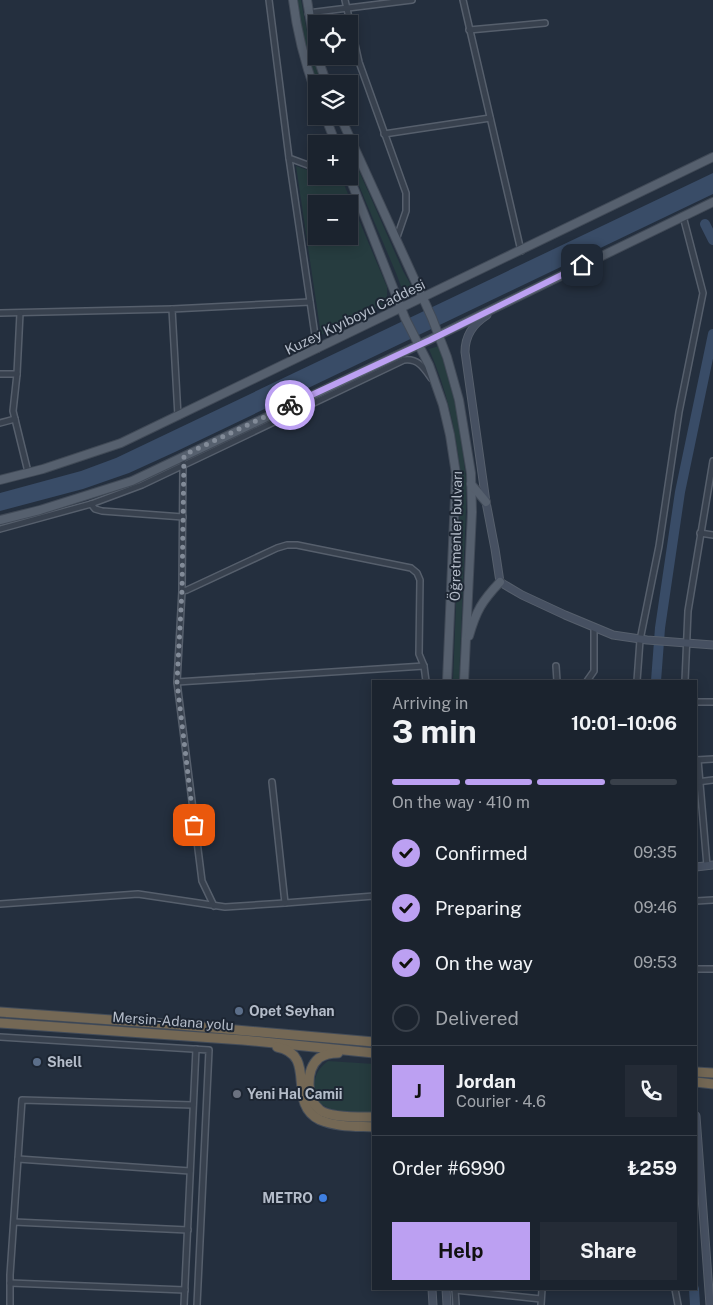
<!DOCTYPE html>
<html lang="en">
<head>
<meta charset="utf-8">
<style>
  body { margin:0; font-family:"Public Sans",sans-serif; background:#242b36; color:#f1f3f6; height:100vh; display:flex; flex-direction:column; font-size:19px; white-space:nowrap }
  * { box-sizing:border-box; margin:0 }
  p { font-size:16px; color:#a0a4aa }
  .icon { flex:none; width:28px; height:28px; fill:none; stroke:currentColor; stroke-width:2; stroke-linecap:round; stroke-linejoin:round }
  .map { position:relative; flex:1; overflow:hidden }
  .side { position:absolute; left:372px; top:680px; width:325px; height:610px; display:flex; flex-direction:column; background:#1b232e; border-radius:0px; box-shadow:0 2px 12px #0003,0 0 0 1px #39404a }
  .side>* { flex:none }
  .buttons { position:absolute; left:308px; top:15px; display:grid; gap:10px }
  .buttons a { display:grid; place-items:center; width:50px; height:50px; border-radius:0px; background:#1b232e; box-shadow:0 2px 12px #0003,0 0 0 1px #39404a; font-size:25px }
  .pin { position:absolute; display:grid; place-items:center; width:42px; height:42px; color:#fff; margin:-21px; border-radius:10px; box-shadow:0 2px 8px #0006 }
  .courier { position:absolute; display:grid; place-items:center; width:50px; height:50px; margin:-25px; border:4px solid #bca0f2; border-radius:50%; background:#fff; color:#222; box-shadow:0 1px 6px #0007 }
  .headline em { font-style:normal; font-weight:700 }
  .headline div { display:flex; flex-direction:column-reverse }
  .headline { display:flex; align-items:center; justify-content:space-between; height:85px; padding:0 20px }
  h1 { font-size:32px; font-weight:700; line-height:38px }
  .bar { display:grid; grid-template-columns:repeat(4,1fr); gap:8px 5px; align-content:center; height:60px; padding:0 20px }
  .bar i { height:6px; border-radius:4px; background:#39404a }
  .bar .current { background:#bca0f2 }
  .bar p { grid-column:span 4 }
  .line { display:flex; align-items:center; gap:12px; padding:0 20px; border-top:1px solid #39404a }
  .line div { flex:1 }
  .round { display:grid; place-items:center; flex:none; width:52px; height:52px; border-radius:0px; background:#242b36 }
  ol { padding:0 20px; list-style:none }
  li { display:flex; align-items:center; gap:15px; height:55px }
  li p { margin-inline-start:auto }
  li .icon { padding:5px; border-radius:50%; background:#bca0f2; color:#111; stroke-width:4 }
  li:last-child { color:#a0a4aa }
  li i { width:28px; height:28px; border:2px solid #39404a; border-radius:50% }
  .primary-button { display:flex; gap:10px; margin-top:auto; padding:10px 20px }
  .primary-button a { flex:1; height:58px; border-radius:0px; background:#bca0f2; color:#111; font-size:20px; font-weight:700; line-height:58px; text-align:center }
  .primary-button a+a { background:#242b36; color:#f1f3f6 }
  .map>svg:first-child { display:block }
</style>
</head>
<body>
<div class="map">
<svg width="713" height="1305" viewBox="0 0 713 1305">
  <rect width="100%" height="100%" fill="#242f3e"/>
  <g fill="#263c3f" fill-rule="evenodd">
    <path d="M 296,0 L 301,0 L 309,42 L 322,84 L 316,84 L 304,44 Z"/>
    <path d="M 349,148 L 403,271 L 415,292 L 405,297 L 396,273 L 349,162 Z"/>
    <path d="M 296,166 L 316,173 L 316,176 L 326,176 L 343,182 L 387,287 L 387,299 L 383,304 L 321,335 ZM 316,204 L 349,204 L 349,236 L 316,236 Z"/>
    <path d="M 439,346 L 457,411 L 466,477 L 466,510 L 459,681 L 453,681 L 461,476 C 456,431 447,390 429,349 Z"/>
    <path d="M 328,1061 L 374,1064 L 374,1112 C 353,1112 311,1116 314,1084 C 316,1073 319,1068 328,1061 Z"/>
  </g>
  <path fill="#394c67" d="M 713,173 L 713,194 L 175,452 L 129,473 L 83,489 L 0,511 L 0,493 L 81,471 L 116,458 Z"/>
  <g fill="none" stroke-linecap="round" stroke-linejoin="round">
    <g stroke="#394c67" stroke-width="10">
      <path d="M 705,224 L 713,240"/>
      <path d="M 656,681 L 660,628 L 680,492 L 713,334"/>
      <path d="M 694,1289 L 695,1305"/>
    </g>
    <g stroke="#565f6c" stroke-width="8">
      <g id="street">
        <path d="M 269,0 L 289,158 L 316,168"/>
        <path d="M 345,0 L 359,62 L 406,193 L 406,211 L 396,240"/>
        <path d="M 463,0 L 521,251"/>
        <path d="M 308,13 L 412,0"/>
        <path d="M 469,30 L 545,23"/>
        <path d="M 384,134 L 490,118"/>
        <path d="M 289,158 L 317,349"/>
        <path d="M 338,176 L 350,181"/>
        <path d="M 0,313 L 172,309"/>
        <path d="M 20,313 L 17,374 L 13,411 L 28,472"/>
        <path d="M 0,374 L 17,374"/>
        <path d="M 178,416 L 172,309 L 310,302"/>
        <path d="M 0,423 L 15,419"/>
        <path d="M 183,463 L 182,591 L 177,682 L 202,881 L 214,906"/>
        <path d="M 91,504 L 95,509 L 102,511 L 183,517"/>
        <path d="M 0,529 L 91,504 L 142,485 L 404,360 C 418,358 424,368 431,378"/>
        <path d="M 700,533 L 713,535"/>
        <path d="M 182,591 L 187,590 L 277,548 L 287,545 L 297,545 L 411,568 L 417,573 L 420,580 L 419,654 L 424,666 L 426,681"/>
        <path d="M 556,666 L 557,681"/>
        <path d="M 587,681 L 594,671 L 594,629"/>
        <path d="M 637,681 L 640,640 L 659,546 L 679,412 L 703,293 L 683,216"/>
        <path d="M 685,681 L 688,611 L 713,461"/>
        <path d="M 177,682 L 424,666"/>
        <path d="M 696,702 L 713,702"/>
        <path d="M 696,760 L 713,759"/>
        <path d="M 698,760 L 707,866"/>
        <path d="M 272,782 L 285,903 L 374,896"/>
        <path d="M 697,782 L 713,780"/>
        <path d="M 696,901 L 713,900"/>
        <path d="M 0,904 L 138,894 L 225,907 L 285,903"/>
        <path d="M 696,969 L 713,969"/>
        <path d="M 0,1037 L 209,1050 L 197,1305"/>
        <path d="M 18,1159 L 190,1171"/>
        <path d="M 14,1222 L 188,1230"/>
        <path d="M 10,1283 L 185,1290"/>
        <path d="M 455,1289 L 456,1305"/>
        <path d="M 675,1289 L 678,1305"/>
        <path d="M 455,1290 L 541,1299"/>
        <path d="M 10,1305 L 10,1275 L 22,1100 L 193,1105"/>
        <path d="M 184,1305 L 196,1049"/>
        <path d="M 541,1305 L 542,1289"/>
      </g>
    </g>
    <g stroke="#565f6c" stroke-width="9">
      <g id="secondary">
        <path d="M 487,315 C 473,324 465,335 465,352 L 486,502 L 495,549 L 500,582 L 522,595 L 565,615 L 613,635 L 647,640 L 713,645"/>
        <path d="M 696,867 L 713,865"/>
        <path d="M 696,1116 L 710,1305"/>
        <path d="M 432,1289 L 433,1305"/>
        <path d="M 446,1289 L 447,1305"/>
      </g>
    </g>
    <g stroke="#414a57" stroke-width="10">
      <g id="primary">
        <path d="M 293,0 C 297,33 305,63 316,94"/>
        <path d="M 307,0 L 316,53"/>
        <path d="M 317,56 L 327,84"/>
        <path d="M 325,116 L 336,144"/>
        <path d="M 340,116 L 432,318 L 447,357 L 459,400 L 471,473 L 472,512 L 464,681"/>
        <path d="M 349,176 L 405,318 L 429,365 L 443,405 L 450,435 L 456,474 L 447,681"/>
        <path d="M 0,480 L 43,469 L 121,443 L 713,157"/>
        <path d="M 471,484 L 486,502"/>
        <path d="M 0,520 L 40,510 L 132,481 L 429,340 L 713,202"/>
        <path d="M 469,636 C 476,611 482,601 500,582"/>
      </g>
    </g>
    <g stroke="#434c59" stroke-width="11">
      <g id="highway">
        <path d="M 0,1012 L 168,1024 L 374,1042"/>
        <path d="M 0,1023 L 243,1040 L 374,1053"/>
        <path d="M 277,1047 C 319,1055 285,1103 320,1120 C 336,1127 357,1126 374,1127"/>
        <path d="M 338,1053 C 331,1053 325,1054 319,1058 C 305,1070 306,1099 320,1110 C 330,1118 361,1117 374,1117"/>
        <path d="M 696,1072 L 713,1073"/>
        <path d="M 696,1082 L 713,1084"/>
      </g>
    </g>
    <use href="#street" stroke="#38414e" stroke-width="5"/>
    <use href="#secondary" stroke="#465061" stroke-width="7"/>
    <use href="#primary" stroke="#56606e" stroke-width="8"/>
    <use href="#highway" stroke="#746855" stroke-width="9"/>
  </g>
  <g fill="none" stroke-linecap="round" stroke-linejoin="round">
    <path stroke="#828b98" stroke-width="5" stroke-dasharray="0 9" d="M 194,825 L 177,682 L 182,590 L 184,455 L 290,405"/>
    <path stroke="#bca0f2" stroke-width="6" d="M 290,405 L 430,340 L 582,265"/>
  </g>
  <g fill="#5c6f8a" stroke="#1d2633" stroke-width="2">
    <circle cx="239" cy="1011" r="5"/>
    <circle cx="37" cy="1062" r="5"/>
  </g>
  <circle fill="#6b7280" stroke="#1d2633" stroke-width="2" cx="237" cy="1094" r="5"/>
  <circle fill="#3f7fe0" stroke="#1d2633" stroke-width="2" cx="323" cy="1198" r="5"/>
  <g text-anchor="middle" stroke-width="4" stroke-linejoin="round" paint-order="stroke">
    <g font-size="14" fill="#b4bcc9" stroke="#1d2633">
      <text transform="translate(355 317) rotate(-26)" y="5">Kuzey Kıyıboyu Caddesi</text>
      <text transform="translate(456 536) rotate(-89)" y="5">Öğretmenler bulvarı</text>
      <text transform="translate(173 1021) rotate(4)" y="5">Mersin-Adana yolu</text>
    </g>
    <g font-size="14" font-weight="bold" fill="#b4bcc9" stroke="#1d2633" text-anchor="start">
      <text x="249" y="1016">Opet Seyhan</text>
      <text x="47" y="1067">Shell</text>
      <text x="247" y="1099">Yeni Hal Camii</text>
      <text x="313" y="1203" text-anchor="end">METRO</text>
    </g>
  </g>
</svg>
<div class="buttons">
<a><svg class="icon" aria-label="locate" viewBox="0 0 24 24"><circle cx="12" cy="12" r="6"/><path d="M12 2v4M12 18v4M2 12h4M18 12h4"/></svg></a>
<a><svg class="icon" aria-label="layers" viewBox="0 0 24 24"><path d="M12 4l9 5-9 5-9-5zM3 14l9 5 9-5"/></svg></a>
<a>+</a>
<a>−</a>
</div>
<div class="pin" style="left:194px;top:825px;background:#ea580c"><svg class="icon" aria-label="bag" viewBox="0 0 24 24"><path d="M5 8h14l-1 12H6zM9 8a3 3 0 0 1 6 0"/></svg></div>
<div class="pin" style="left:582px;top:265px;background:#1f2937"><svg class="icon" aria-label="home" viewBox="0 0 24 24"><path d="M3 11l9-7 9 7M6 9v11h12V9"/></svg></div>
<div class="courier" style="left:290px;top:405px"><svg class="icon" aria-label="bike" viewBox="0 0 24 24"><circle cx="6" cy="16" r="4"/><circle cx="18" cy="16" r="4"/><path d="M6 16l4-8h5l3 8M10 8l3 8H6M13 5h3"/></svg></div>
<section class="side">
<div class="headline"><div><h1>3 min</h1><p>Arriving in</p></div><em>10:01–10:06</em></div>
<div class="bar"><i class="current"></i><i class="current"></i><i class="current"></i><i></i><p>On the way · 410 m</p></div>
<ol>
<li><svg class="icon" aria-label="check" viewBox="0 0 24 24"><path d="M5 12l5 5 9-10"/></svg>Confirmed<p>09:35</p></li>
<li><svg class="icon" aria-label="check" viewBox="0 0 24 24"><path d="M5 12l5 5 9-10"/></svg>Preparing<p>09:46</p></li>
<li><svg class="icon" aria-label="check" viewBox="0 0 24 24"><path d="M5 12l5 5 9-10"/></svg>On the way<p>09:53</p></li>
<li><i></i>Delivered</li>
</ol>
<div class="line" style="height:90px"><b class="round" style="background:#bca0f2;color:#111">J</b><div><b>Jordan</b><p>Courier · 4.6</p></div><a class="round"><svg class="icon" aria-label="phone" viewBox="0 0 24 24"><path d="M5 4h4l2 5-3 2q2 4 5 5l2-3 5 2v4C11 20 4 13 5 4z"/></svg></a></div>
<div class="line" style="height:65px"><div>Order #6990</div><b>₺259</b></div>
<div class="primary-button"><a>Help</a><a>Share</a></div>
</section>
</div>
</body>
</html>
